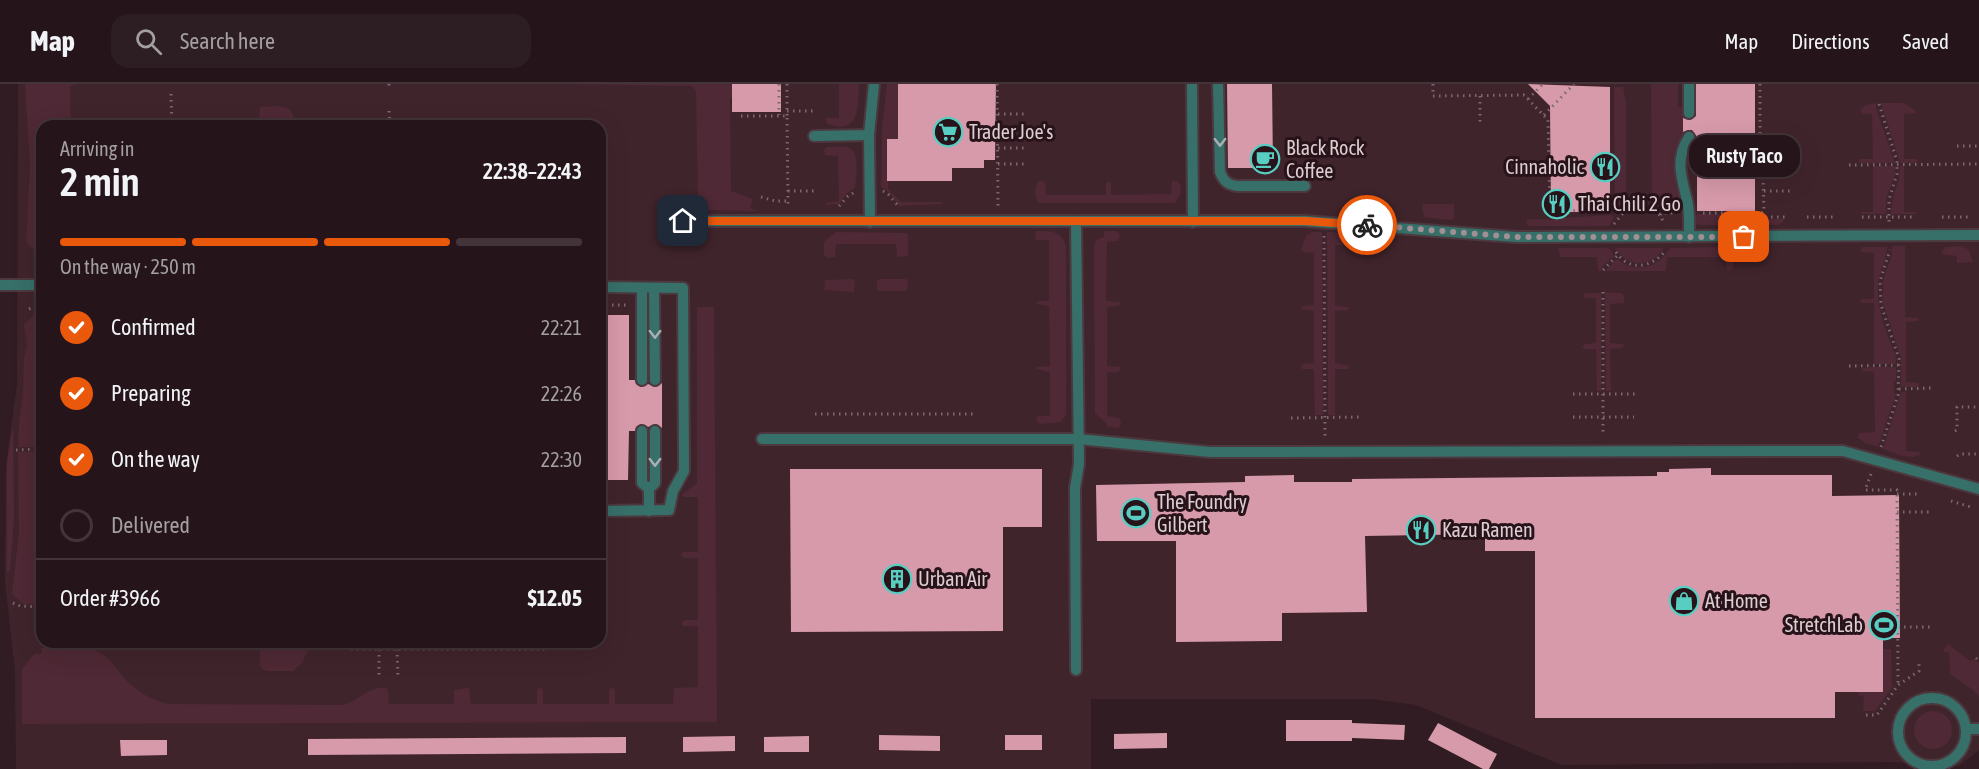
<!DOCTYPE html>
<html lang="en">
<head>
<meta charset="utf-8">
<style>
  body { margin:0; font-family:"Asap Condensed",sans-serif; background:#2d1e23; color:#f1f3f6; height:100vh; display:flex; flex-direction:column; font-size:22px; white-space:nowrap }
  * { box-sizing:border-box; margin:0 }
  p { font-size:20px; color:#a39fa2 }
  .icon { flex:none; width:33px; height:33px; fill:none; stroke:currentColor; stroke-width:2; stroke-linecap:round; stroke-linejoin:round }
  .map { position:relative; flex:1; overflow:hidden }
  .drawer { position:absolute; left:36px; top:36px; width:570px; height:528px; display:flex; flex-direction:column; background:#25151a; border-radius:18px; box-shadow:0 6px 24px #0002,0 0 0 2px #423439 }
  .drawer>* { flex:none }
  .pin { position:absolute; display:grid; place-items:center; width:51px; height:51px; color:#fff; margin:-26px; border-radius:12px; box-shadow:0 3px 9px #0006 }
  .courier { position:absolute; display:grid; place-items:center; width:60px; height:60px; margin:-30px; border:4px solid #ea580c; border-radius:50%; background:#fff; color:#222; box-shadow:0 2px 8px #0007 }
  .bubble { position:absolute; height:42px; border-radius:18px; background:#25151a; box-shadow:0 6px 24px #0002,0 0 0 2px #423439; font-size:20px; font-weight:600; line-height:42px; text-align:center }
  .summary em { font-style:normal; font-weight:600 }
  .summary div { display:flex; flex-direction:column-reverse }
  .summary { display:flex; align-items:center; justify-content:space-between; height:102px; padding:0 24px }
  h1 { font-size:39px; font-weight:600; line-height:45px }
  .bar { display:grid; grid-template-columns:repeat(4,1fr); gap:9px 6px; align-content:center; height:72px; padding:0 24px }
  .bar i { height:8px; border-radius:4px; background:#423439 }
  .bar .on { background:#ea580c }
  .bar p { grid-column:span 4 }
  .line { display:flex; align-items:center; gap:15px; padding:0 24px; border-top:2px solid #423439 }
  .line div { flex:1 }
  ol { padding:0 24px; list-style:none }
  li { display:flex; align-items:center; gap:18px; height:66px }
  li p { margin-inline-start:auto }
  li .icon { padding:6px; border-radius:50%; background:#ea580c; color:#fff; stroke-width:4 }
  li:last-child { color:#a39fa2 }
  li i { width:33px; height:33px; border:3px solid #423439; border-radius:50% }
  header { display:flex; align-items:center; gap:36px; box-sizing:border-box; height:84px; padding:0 30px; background:#25151a; border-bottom:2px solid #423439 }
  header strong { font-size:28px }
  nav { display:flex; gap:33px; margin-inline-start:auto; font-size:21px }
  .search { width:420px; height:54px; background:#2d1e23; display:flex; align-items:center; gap:15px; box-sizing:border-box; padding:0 21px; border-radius:18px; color:#a39fa2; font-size:22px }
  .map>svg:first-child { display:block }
</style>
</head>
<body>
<header>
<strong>Map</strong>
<div class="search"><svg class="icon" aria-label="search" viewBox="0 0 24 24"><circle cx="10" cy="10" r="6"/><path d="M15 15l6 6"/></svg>Search here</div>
<nav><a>Map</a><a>Directions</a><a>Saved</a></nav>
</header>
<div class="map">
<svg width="1979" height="685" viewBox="0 0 1979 685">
  <rect width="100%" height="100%" fill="#311c23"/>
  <path fill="#40242c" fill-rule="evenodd" d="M 18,0 L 1979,0 L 1979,666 L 1959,682 L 1891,678 L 1562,681 L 1416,621 L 1372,615 L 1091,615 L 1091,685 L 16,685 L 15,587 L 5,498 L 6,382 L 17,300 ZM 42,42 L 600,42 L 600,558 L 42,558 Z"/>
  <g fill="#4f2935">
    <path d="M 25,0 L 76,0 L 70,2 L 71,42 L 42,42 L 42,174 L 26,158 L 30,81 Z"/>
    <path d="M 562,0 L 732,0 L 732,14 L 730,14 L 731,107 L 753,115 L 750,124 L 757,127 L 706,126 L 698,119 L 696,8 L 692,2 Z"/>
    <path d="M 839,0 L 859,0 C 858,23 860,51 827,40 L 826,34 L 839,34 Z"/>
    <path d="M 887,0 L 898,0 L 900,55 L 888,55 L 888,105 L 901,118 L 943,118 L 941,120 L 899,122 L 890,109 L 881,103 L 882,45 Z"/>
    <path d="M 1651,0 L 1678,0 L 1678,23 L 1684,23 L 1683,50 L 1677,68 L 1676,85 L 1676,100 L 1683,122 L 1659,123 L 1659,128 L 1652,124 Z"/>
    <path d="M 1614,3 L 1623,3 L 1626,19 L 1626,124 L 1620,128 L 1615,123 Z"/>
    <path d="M 1876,19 L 1876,24 L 1895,79 L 1860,79 L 1859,77 L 1860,75 L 1873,75 L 1872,30 L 1862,30 L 1860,27 L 1866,21 Z"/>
    <path d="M 1881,19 L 1903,19 L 1914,25 L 1916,29 L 1904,30 L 1904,75 L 1917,75 L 1917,79 L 1900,79 Z"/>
    <path d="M 276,22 C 291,23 294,28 294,42 L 259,42 L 260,23 Z"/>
    <path d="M 827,63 C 833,63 841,62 847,63 C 861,66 856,93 855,104 L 847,109 L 839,120 L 826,121 L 827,119 L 839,117 L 838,72 L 825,71 L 824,66 Z"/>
    <path d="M 1873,82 L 1895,82 L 1895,90 L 1886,115 L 1886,130 L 1861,130 L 1861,128 L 1873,128 Z"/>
    <path d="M 1900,82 L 1904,82 L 1904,128 L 1916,128 L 1916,130 L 1891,130 C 1891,111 1900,100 1900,82 Z"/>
    <path d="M 1039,97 L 1045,98 L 1046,111 L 1106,111 L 1106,99 L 1109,97 L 1111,99 L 1111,111 L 1171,110 L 1172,97 L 1177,97 L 1181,102 L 1180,111 L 1175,119 L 1039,119 C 1034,114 1034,102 1039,97 Z"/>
    <path d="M 1424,120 L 1454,120 L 1454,134 L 1451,136 L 1424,133 L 1422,121 Z"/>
    <path d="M 1698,130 L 1748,130 L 1748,135 L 1784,135 L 1783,138 L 1778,141 L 1699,141 L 1694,138 L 1694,132 Z"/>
    <path d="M 1611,131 L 1614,133 L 1609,142 L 1529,142 L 1526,138 L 1528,135 L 1560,136 L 1561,134 Z"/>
    <path d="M 1037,147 C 1052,147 1062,147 1066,163 L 1066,330 L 1061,338 L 1040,340 L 1036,335 L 1038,332 L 1050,332 L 1050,288 L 1036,285 L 1037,283 L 1050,282 L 1049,222 L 1036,220 L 1037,217 L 1049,217 L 1049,156 L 1036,156 L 1035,150 Z"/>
    <path d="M 1104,147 L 1116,147 L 1120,150 L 1118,157 L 1107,158 L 1106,217 L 1121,218 L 1119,222 L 1107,223 L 1107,282 L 1120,283 L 1121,285 L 1118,288 L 1107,288 L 1107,332 L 1120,334 L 1121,340 L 1118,344 L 1108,343 L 1105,338 L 1095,329 L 1094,162 L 1096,156 L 1104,153 Z"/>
    <path d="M 836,148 L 906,149 L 908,151 L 908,172 L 897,173 L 896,160 L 836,160 L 835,173 L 827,174 L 824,171 L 824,158 Z"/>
    <path d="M 1312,148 L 1322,148 L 1323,331 L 1315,331 L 1314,285 L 1302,285 L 1301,283 L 1303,280 L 1314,279 L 1314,227 L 1300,225 L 1303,222 L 1314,221 L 1314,169 L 1304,168 L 1301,166 L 1306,152 Z"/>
    <path d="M 1327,148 L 1344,149 L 1349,152 L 1347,161 L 1335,161 L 1335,222 L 1349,223 L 1348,226 L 1335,227 L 1335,279 L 1349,282 L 1348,285 L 1335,285 L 1335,331 L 1328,331 Z"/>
    <path d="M 1892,162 L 1905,162 L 1905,233 L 1919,234 L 1918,237 L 1906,238 L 1906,298 L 1919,299 L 1918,303 L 1901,303 L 1901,274 L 1883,219 L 1883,197 L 1892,170 Z"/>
    <path d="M 1961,162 L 1969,166 L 1973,178 L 1957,179 L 1957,172 L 1941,170 L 1945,163 Z"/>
    <path d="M 1730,163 L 1733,167 L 1733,184 L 1730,186 L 1727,186 L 1726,173 L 1667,173 L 1666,186 L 1664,187 L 1605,187 L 1617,175 C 1636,190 1658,184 1670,164 Z"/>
    <path d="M 1862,163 L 1887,163 C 1887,176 1879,187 1878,200 C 1876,225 1888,251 1896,274 L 1896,280 L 1874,280 L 1874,219 L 1862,219 L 1860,217 L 1862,215 L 1874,215 L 1874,169 L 1860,168 Z"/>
    <path d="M 1558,164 L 1609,164 L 1614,172 L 1601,184 L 1601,187 L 1598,187 L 1597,173 L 1560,173 Z"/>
    <path d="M 1615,164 L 1663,164 C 1653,185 1626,183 1615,164 Z"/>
    <path d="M 853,195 L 855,198 L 854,208 L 824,206 L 825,196 Z"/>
    <path d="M 880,195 L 906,195 L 908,197 L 907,207 L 877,207 L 877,197 Z"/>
    <path d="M 1605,208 L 1621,209 L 1624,212 L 1624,219 L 1610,220 L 1610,259 L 1623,260 L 1624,262 L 1622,264 L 1610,265 L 1611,307 L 1606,307 Z"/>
    <path d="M 1586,209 L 1601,209 L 1601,307 L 1597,307 L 1596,265 L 1584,265 L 1582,263 L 1585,260 L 1596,259 L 1596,214 L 1585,214 L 1583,211 Z"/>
    <path d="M 42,223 L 42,363 L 18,363 L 19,340 L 23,310 L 24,275 L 27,259 L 24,241 Z"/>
    <path d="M 697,223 L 714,223 L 717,638 L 22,640 L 22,585 L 34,570 L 42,569 L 41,564 C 58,564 78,560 93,565 C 109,571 117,586 127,597 C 138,609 153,616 168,620 L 343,621 C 358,618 372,599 388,605 L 389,620 L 454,620 L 454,606 L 469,604 L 471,620 L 537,620 L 537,606 L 540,603 L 543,605 L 543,620 L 609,620 L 609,606 L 612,603 L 615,605 L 615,620 L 673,620 L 674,604 L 698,603 L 698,542 L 683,542 L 682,539 L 685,536 L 698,536 L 698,474 L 683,474 L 681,470 L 683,468 L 698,468 L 698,413 L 683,413 L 681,411 L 697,399 Z"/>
    <path d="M 1876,283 L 1896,283 L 1896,297 L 1894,297 L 1894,309 L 1896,310 L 1878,363 L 1865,359 L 1857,353 L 1860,349 L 1875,348 L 1874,288 L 1861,287 L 1863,284 Z"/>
    <path d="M 1901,308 L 1906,308 L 1906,367 L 1920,368 L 1920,371 C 1907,376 1895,369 1883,365 Z"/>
    <path d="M 13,342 L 14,434 L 10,486 L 7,489 L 7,378 Z"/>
    <path d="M 18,368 L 42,368 L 42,520 L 23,520 L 12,510 L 19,448 Z"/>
    <path d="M 260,558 L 311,560 L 302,579 L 293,587 L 267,587 L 262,585 L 260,580 Z"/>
    <path d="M 1948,560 L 1970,577 L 1973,575 L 1979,579 L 1979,613 L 1973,606 L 1950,590 L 1949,568 L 1944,568 L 1943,566 Z"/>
    <path d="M 1883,565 L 1891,565 L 1892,604 L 1875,627 L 1863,627 L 1864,612 L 1858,611 L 1858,608 L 1883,608 Z"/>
    <circle cx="1933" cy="646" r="19"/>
  </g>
  <g fill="#d79aab">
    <rect x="732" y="0" width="49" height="28"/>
    <path d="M 898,0 L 996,0 L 995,76 L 984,76 L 984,84 L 952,84 L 952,97 L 887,97 L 887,55 L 898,55 Z"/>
    <path d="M 1227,0 L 1272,0 L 1273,84 L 1228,84 Z"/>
    <path d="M 1528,0 L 1610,3 L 1610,128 L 1551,128 L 1550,22 Z"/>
    <path d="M 1696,0 L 1755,0 L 1755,127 L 1697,127 L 1697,53 L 1692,46 L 1688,46 L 1683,48 L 1683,34 L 1690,36 L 1696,32 Z"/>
    <path d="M 600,231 L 629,231 L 629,296 L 635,296 L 636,300 L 641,303 L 648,300 L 656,303 L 662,299 L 662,344 L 656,340 L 648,343 L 641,340 L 636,343 L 635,347 L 629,347 L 628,396 L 600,396 Z"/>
    <path d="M 1711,384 L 1711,391 L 1832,391 L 1832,412 L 1899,411 L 1900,554 L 1883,554 L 1883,608 L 1835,608 L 1835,634 L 1535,634 L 1535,467 L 1485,467 L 1485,450 L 1365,452 L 1367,528 L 1282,529 L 1282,557 L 1176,558 L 1176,457 L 1097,457 L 1096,401 L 1245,398 L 1245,392 L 1294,391 L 1294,398 L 1352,398 L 1352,395 L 1657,392 L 1657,388 L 1669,388 L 1669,385 Z"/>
    <path d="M 790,385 L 1042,385 L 1042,443 L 1003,443 L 1003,547 L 791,548 Z"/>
    <path d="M 1286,636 L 1352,636 L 1352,639 L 1405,641 L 1404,656 L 1352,654 L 1352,657 L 1286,657 Z"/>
    <path d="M 1438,639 L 1497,670 L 1489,685 L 1483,685 L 1428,656 Z"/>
    <path d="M 1167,649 L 1167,664 L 1114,665 L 1114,650 Z"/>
    <path d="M 879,651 L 940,652 L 940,667 L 879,666 Z"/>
    <rect x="1005" y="651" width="37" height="15"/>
    <path d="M 735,652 L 735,667 L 683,668 L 683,653 Z"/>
    <path d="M 809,652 L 809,668 L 764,668 L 764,653 Z"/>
    <path d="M 626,653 L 626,669 L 308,671 L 308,655 Z"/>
    <path d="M 120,656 L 167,656 L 167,671 L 121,672 Z"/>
  </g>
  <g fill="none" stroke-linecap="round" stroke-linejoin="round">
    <g stroke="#4c383f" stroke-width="14">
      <g id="lane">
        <path d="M 1192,0 L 1193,138"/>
        <path d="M 1218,0 L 1220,88 C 1224,98 1228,101 1238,102 L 1305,102"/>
        <path d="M 1689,0 L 1689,29"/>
        <path d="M 814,52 L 869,51"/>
        <path d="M 1689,53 C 1675,74 1681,93 1687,116 C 1690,128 1689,141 1689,153"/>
        <path d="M 683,137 L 1305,137 L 1516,153 L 1979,151"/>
        <path d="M 870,138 L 869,51 L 874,0"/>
        <path d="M 1076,138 L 1079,380 L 1075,404 L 1076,586"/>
        <path d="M 0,201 L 42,201"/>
        <path d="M 600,203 L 683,204 L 684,387 L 673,407 L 669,426 L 600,427"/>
        <path d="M 642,204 L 642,296"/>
        <path d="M 654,204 L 655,296"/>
        <path d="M 642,347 L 642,399 L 649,405 L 649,427"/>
        <path d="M 762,355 L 1078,355 L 1210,368 L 1843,367 L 1979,405"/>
        <path d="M 649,405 L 655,399 L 655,347"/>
        <circle cx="1932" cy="648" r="34"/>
        <path d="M 1966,645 L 1979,645"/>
      </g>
    </g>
    <g stroke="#7c696f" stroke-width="3" stroke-dasharray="1.5 4.5" stroke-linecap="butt">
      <path d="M 389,0 L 389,2"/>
      <path d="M 779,0 L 779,31"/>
      <path d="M 787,0 L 787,32"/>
      <path d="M 997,0 L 998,123"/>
      <path d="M 1433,0 L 1433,12 L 1524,11 L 1548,36 L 1550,127 L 1613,126"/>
      <path d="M 1760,0 L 1760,90 L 1763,90 L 1764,128 L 1761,129"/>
      <path d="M 171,10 L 172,42"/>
      <path d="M 1480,12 L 1480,41"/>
      <path d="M 1528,15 L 1543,0"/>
      <path d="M 1879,20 L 1897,77 L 1897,90 L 1889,116 L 1889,139"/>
      <path d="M 389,27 L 390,42"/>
      <path d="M 787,27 L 814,27"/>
      <path d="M 998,30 L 1025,30"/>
      <path d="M 1544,31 L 1574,0"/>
      <path d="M 741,32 L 787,32 L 788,121 L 790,121"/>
      <path d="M 998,47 L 1025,47"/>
      <path d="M 1957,62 L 1979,62"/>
      <path d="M 998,64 L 1025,64"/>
      <path d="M 998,80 L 1026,80"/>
      <path d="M 1515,80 L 1549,79"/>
      <path d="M 1849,81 L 1979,80"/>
      <path d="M 788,107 L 814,107"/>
      <path d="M 883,107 L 889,111 L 899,123"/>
      <path d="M 1764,107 L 1794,107"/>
      <path d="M 761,113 L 775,117 L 788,117"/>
      <path d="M 839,122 L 848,112 L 855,108"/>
      <path d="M 1653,128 L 1660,131 L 1664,139"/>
      <path d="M 1703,129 L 1761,129 L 1761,133 L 1785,133"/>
      <path d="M 1660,131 L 1661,129 L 1675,129"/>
      <path d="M 1807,133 L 1837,133"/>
      <path d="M 1862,133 L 1915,133"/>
      <path d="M 1942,133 L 1972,133"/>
      <path d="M 1614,140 L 1624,128"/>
      <path d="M 1324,152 L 1325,352"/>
      <path d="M 1616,168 C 1629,188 1652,184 1666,166"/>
      <path d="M 1603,186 L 1618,171"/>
      <path d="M 1603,208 L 1603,350"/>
      <path d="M 600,221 L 626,221"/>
      <path d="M 29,225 L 42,220"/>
      <path d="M 1849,282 L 1899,281"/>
      <path d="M 1899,305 L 1932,304"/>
      <path d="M 1573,310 L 1635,310"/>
      <path d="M 815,330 L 974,330"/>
      <path d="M 1573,333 L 1634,333"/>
      <path d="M 1291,334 L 1360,333"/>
      <path d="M 1955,347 L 1957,346 L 1957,323 L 1979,323"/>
      <path d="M 1881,363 L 1898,311 L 1899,275 L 1881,221 L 1880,197 L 1890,166"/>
      <path d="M 16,366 L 42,365"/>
      <path d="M 1957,372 L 1960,370 L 1979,370"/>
      <path d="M 1871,390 L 1865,406 L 1897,406 L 1898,601"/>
      <path d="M 1897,410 L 1920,410"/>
      <path d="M 1951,417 L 1974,424"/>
      <path d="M 1897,428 L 1933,428"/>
      <path d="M 13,519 L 20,522 L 42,523"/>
      <path d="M 1898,543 L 1932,543"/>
      <path d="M 352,558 L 352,565 L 545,565 L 548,558"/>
      <path d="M 379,565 L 379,595"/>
      <path d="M 397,565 L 398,595"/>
      <path d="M 1976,574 L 1979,577"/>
      <path d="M 1866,631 L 1877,631 L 1898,601 L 1919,587 L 1919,578"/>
    </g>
    <use href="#lane" stroke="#377069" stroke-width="10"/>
  </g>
  <defs><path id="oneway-chevron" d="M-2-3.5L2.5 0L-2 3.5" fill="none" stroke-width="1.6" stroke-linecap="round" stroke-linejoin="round" transform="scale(1.5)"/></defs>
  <g stroke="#aab1b2">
    <use href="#oneway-chevron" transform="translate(1220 58) rotate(89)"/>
    <use href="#oneway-chevron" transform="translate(655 250) rotate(90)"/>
    <use href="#oneway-chevron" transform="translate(655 378) rotate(90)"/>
  </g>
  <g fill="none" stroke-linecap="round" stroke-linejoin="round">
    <path stroke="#a08f94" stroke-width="6" stroke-dasharray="0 10.8" d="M 1367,141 L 1516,153 L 1744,153"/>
    <path stroke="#ea580c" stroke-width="8" d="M 683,137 L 1305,137 L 1367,141"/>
  </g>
  <defs>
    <g id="supermarket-ring" transform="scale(1.5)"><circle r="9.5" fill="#271319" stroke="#57cec1" stroke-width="1.5"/><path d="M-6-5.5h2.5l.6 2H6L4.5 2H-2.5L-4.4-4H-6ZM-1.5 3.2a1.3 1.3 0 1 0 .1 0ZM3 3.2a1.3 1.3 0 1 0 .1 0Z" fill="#57cec1"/></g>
    <g id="cafe-ring" transform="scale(1.5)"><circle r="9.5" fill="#271319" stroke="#57cec1" stroke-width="1.5"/><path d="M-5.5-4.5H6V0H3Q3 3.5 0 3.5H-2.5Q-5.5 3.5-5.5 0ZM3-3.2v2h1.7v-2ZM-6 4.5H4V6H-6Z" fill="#57cec1"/></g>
    <g id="restaurant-ring" transform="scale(1.5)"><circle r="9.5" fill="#271319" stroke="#57cec1" stroke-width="1.5"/><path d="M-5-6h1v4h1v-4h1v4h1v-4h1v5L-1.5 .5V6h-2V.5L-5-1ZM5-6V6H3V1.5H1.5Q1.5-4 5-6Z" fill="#57cec1"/></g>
    <g id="stadium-ring" transform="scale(1.5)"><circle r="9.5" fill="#271319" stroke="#57cec1" stroke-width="1.5"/><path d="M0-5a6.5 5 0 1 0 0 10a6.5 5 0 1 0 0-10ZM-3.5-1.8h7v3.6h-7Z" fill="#57cec1"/></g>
    <g id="building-ring" transform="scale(1.5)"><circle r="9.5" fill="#271319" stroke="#57cec1" stroke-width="1.5"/><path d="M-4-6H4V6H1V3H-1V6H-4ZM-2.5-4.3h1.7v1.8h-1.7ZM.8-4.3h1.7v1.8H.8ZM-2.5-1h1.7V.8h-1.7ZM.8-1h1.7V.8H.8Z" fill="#57cec1"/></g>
    <g id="shop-ring" transform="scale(1.5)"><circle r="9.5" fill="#271319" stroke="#57cec1" stroke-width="1.5"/><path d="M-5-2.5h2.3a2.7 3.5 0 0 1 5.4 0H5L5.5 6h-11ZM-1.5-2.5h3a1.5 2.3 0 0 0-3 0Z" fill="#57cec1"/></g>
  </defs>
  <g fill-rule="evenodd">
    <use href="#supermarket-ring" x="948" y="48"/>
    <use href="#cafe-ring" x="1265" y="75"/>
    <use href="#restaurant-ring" x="1605" y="83"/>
    <use href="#restaurant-ring" x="1557" y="120"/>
    <use href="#stadium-ring" x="1136" y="429"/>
    <use href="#restaurant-ring" x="1421" y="446"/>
    <use href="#building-ring" x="897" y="495"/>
    <use href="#shop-ring" x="1684" y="517"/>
    <use href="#stadium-ring" x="1884" y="541"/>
  </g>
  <g text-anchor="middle" stroke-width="6" stroke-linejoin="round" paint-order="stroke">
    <g font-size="20" fill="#dccdd1" stroke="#271319" text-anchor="start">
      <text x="969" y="55">Trader Joe's</text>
      <text x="1286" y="71">Black Rock<tspan x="1286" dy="23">Coffee</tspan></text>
      <text x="1584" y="90" text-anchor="end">Cinnaholic</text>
      <text x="1578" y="127">Thai Chili 2 Go</text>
      <text x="1157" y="425">The Foundry<tspan x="1157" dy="23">Gilbert</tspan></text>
      <text x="1442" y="453">Kazu Ramen</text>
      <text x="918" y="502">Urban Air</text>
      <text x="1705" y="524">At Home</text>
      <text x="1863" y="548" text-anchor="end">StretchLab</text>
    </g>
  </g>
</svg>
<div class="pin" style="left:1744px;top:153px;background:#ea580c"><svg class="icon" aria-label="bag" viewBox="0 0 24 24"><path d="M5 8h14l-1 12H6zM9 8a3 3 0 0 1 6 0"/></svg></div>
<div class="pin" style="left:683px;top:137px;background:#1f2937"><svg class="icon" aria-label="home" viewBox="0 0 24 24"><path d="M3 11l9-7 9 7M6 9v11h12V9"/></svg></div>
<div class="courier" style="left:1367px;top:141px"><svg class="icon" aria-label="bike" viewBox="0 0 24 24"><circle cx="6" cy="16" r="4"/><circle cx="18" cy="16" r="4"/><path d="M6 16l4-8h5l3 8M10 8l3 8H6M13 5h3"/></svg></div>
<div class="bubble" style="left:1689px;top:51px;width:111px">Rusty Taco</div>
<section class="drawer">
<div class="summary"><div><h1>2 min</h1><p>Arriving in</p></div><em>22:38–22:43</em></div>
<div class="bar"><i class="on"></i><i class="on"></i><i class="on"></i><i></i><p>On the way · 250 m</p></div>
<ol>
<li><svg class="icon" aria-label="check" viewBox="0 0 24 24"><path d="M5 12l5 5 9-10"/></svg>Confirmed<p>22:21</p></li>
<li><svg class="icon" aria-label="check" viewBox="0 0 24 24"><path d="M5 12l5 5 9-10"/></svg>Preparing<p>22:26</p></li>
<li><svg class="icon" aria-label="check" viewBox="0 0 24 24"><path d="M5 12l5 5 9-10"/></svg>On the way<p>22:30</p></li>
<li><i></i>Delivered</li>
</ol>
<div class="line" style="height:78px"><div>Order #3966</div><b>$12.05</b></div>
</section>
</div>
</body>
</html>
